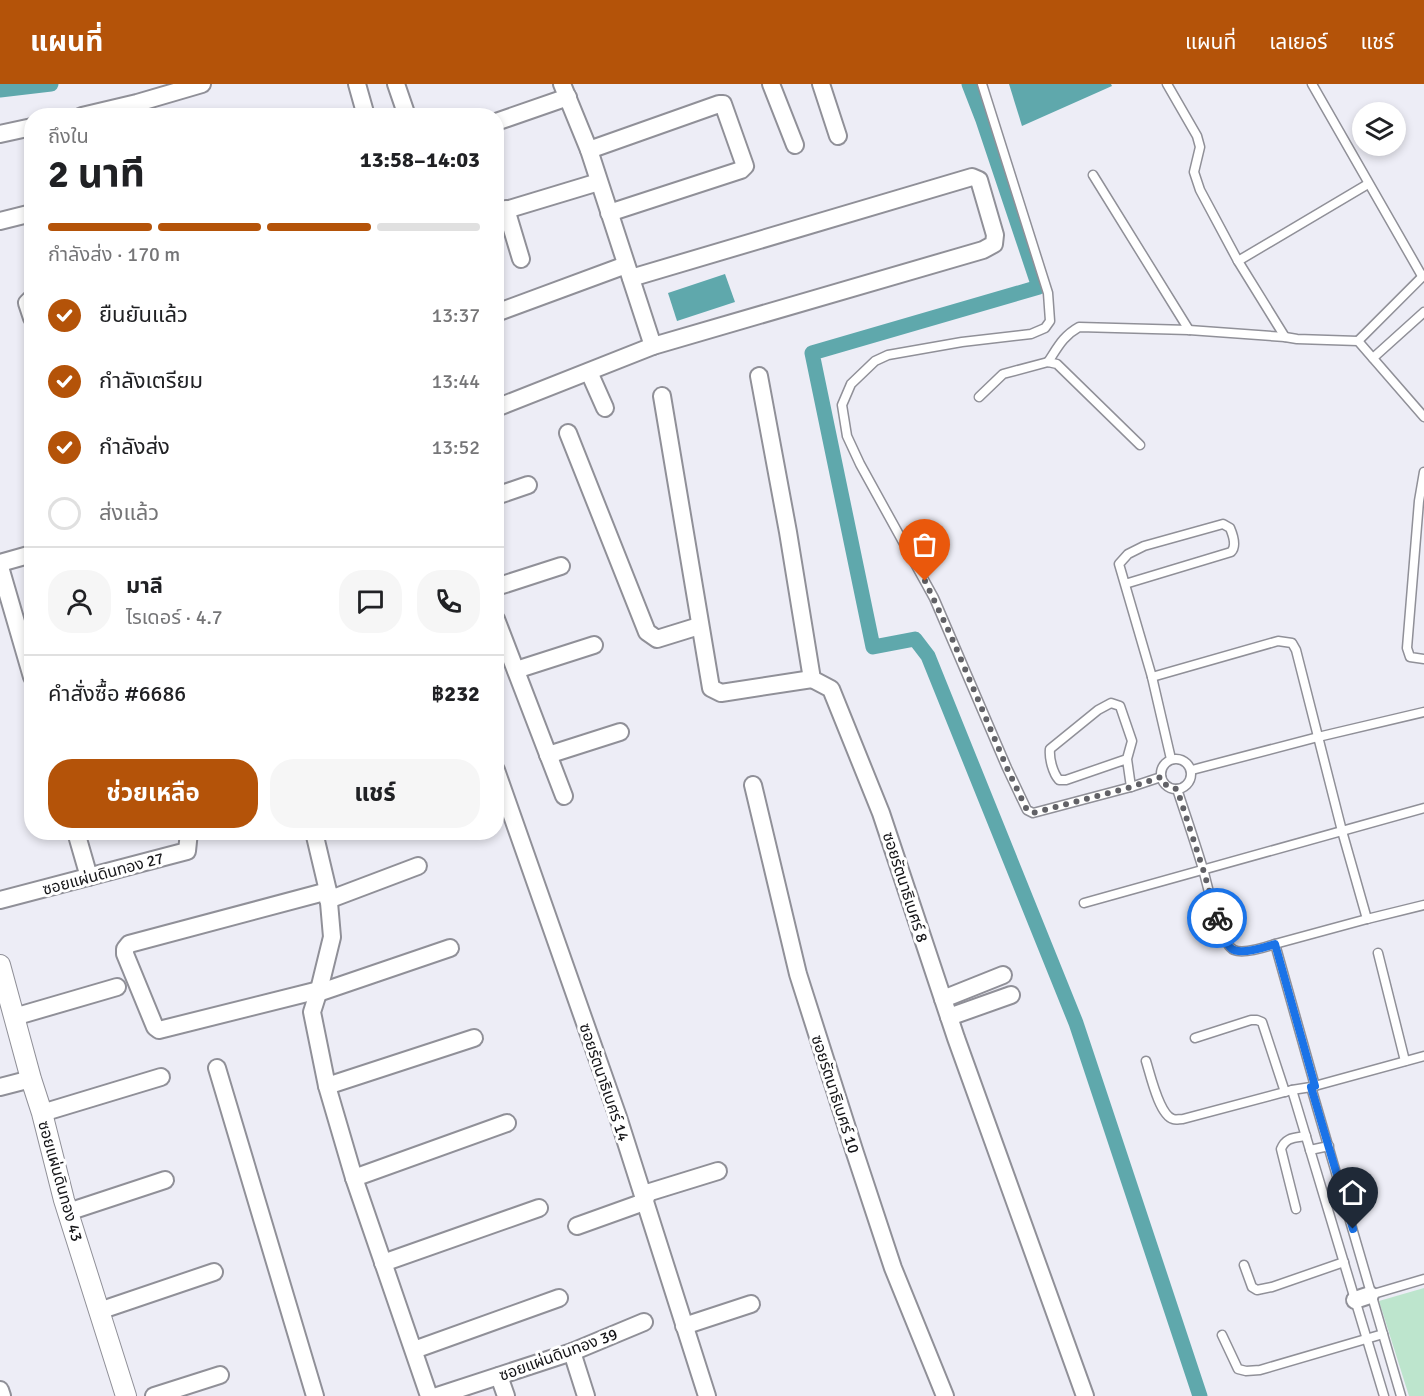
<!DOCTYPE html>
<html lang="th">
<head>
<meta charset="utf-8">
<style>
  body { margin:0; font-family:Signika,"Noto Sans Thai",sans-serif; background:#f6f6f6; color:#202124; height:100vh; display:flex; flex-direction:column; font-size:22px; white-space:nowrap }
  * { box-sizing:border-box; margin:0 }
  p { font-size:20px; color:#757577 }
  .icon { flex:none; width:33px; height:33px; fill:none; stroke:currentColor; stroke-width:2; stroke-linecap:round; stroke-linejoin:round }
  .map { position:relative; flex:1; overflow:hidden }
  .panel { position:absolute; left:24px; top:24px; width:480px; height:732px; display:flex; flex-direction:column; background:#fff; border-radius:24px; box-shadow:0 3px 9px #0003 }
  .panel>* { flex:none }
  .buttons { position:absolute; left:1352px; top:18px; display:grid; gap:12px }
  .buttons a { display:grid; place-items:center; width:54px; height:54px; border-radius:50%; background:#fff; box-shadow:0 3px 9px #0003; font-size:30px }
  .pin { position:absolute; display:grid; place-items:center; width:51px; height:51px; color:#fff; margin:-62px -26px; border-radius:50% 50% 50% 0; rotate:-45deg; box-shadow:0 0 6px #0007 }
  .pin .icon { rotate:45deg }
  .courier { position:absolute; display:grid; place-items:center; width:60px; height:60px; margin:-30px; border:4px solid #1a73e8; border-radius:50%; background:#fff; color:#222; box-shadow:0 2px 8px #0007 }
  .head em { font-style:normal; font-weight:700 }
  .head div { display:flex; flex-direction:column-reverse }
  .head { display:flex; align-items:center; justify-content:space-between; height:102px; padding:0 24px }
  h1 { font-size:39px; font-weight:700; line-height:45px }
  .bar { display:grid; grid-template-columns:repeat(4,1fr); gap:9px 6px; align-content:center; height:72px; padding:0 24px }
  .bar i { height:8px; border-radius:4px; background:#e0e0e0 }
  .bar .selected { background:#b45309 }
  .bar p { grid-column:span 4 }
  .line { display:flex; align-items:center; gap:15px; padding:0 24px; border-top:2px solid #e0e0e0 }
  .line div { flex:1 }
  .round { display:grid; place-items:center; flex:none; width:63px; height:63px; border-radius:24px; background:#f6f6f6 }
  ol { padding:0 24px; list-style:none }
  li { display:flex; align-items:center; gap:18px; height:66px }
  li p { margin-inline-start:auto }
  li .icon { padding:6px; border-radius:50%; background:#b45309; color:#fff; stroke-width:4 }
  li:last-child { color:#757577 }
  li i { width:33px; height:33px; border:3px solid #e0e0e0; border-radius:50% }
  .primary-button { display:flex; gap:12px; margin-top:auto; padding:12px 24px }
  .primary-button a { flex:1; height:69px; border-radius:24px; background:#b45309; color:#fff; font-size:24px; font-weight:700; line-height:69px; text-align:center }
  .primary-button a+a { background:#f6f6f6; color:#202124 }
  header { display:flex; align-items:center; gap:36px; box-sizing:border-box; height:84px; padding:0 30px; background:#b45309; color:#fff }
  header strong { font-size:28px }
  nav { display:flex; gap:33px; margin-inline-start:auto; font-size:21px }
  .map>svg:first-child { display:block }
</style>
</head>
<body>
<header>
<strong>แผนที่</strong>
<nav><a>แผนที่</a><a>เลเยอร์</a><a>แชร์</a></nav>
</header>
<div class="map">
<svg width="1424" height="1312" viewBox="0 0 1424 1312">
  <rect width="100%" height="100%" fill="#ededf6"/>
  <path fill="#bde5cd" d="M 1424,1204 L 1424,1312 L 1409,1312 L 1379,1217 Z"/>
  <g fill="#5fa8ac">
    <path d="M 1009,0 L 1111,0 L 1112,2 L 1022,42 Z"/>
    <path d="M 725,190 L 735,218 L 677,237 L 668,209 Z"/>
  </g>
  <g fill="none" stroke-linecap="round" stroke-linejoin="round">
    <g stroke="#5fa8ac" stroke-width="15">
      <path d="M 969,0 L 983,36 L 1039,203 L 812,269 L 873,563 L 915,555 L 928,572 L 1076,939 L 1200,1312"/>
      <path d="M 0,6 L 51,0"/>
    </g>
    <g stroke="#909098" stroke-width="11">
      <g id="service">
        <path d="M 982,0 L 1048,209 L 1050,237 L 1045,244 L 1031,250 L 962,258 L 888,271 L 875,277 L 851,300 L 842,321 L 847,352 L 860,380 L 934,514 L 1007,684 L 1027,726 L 1033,729 L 1131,703 L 1161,693"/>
        <path d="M 1167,0 L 1197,52 L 1200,63 L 1194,88 L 1200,106 L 1238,177 L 1285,253"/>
        <path d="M 1312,0 L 1422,192"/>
        <path d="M 1093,91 L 1189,246"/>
        <path d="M 1238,177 L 1368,100"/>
        <path d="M 1358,257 L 1424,191"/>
        <path d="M 1373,274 L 1424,228"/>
        <path d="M 1048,278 C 1058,263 1063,252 1079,243 L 1189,246 L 1285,253 L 1297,255 L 1358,257 L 1424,333"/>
        <path d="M 979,313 L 1003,290 L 1048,278 L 1057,280 L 1140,361"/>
        <path d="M 1424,388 L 1419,417 L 1407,564 L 1410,573 L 1424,575"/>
        <path d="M 1125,500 L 1231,468 C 1237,462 1233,451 1230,444 L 1223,440 L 1144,462 L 1128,470 L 1119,480 L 1152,593 L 1171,675"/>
        <path d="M 1152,593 L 1278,557 L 1292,559 L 1296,566 L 1342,747 L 1367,835"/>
        <circle cx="1176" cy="690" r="15"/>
        <path d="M 1127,675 L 1132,657 L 1120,622 L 1111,619 L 1098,626 L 1050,665 C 1049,675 1053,689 1059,696 L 1066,696 L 1127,675 L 1131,703"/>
        <path d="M 1192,686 L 1318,653 L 1424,628"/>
        <path d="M 1177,705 C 1186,732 1195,758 1203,785 C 1208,802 1219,859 1234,866 C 1243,870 1266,863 1275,860 L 1315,1002"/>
        <path d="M 1084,819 L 1424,724"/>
        <path d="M 1275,860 L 1367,835 L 1424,821"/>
        <path d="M 1378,869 L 1405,977"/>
        <path d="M 1195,954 L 1251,936 L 1257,936 L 1262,938 L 1285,1008"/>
        <path d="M 1146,977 C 1150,989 1159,1031 1173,1035 C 1176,1036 1179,1035 1183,1035 L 1292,1006 L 1311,1003 L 1424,972"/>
        <path d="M 1311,1003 C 1342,1106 1370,1209 1401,1312"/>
        <path d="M 1292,1006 L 1384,1312"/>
        <path d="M 1310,1066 L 1329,1062"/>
        <path d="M 1296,1125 L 1281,1065 C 1286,1053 1294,1054 1306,1052"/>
        <path d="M 1244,1181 L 1252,1203 L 1257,1206 L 1272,1203 L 1344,1178"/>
        <path d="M 1370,1211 L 1424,1195"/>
        <path d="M 1222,1251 L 1238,1285 L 1246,1287 L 1260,1286 L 1383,1250"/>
      </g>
    </g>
    <g stroke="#909098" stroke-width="20">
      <g id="minor">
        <path d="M 357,0 L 366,32"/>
        <path d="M 396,0 L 407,32"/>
        <path d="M 562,0 L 589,66 L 653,262"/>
        <path d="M 771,0 L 795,61"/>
        <path d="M 821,0 L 838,52"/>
        <path d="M 82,32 L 137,19 L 202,0"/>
        <path d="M 496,38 L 568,13"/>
        <path d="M 0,50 L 32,43"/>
        <path d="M 589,66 L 719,20 L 723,20 L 745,82 L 741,86 L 609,129"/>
        <path d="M 506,125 L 521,175"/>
        <path d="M 496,129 L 592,100"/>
        <path d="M 0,137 L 32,129"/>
        <path d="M 32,214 L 27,219 L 32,234"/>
        <path d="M 496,229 L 626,181"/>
        <path d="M 589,288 L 605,324"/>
        <path d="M 759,292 L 788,448 L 812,595 L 831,605 L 881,729 L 956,954 L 1085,1312"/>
        <path d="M 662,312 L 711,604 L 721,609 L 812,595"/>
        <path d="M 496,324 L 653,262 L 983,166 L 994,160 L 995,151 L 979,96 L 972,93 L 631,194"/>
        <path d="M 568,349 L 647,548 L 657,555 L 699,542"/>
        <path d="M 496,412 L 528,401"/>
        <path d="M 0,479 L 32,470"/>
        <path d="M 0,483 L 32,593"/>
        <path d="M 496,503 L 561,482"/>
        <path d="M 496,535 L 564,712"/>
        <path d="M 516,586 L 594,561"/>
        <path d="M 548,671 L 620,648"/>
        <path d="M 496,686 L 618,1033 L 707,1312"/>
        <path d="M 753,701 L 798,890 L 855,1069 L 893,1184 L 945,1312"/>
        <path d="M 76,748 L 89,793"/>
        <path d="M 314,748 L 328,807 L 332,853 L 319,906 L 312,928 L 327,1002 L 354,1094 L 429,1312"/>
        <path d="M 0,816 L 187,767 L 189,748"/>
        <path d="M 328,816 L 418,782"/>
        <path d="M 319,906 L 159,946 L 155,943 L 125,870 L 125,865 L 129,860 L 328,807"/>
        <path d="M 318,909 L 450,864"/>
        <path d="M 943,915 L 1003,891"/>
        <path d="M 14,933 L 117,903"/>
        <path d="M 949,933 L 1011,911"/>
        <path d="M 217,984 L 315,1312"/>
        <path d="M 327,1002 L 474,954"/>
        <path d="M 0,1003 L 31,995"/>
        <path d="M 42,1029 L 161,993"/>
        <path d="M 354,1094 L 507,1039"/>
        <path d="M 68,1128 L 165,1096"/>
        <path d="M 577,1142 L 644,1118 L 647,1111 L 650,1108 L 718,1087"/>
        <path d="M 383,1179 L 539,1124"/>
        <path d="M 1355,1216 L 1370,1211"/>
        <path d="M 99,1227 L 214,1188"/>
        <path d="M 684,1242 L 751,1220"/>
        <path d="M 414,1266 L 559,1214"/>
        <path d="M 572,1268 L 586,1312"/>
        <path d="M 499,1292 L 506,1312"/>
        <path d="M 0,1306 L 2,1312"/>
        <path d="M 154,1312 L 220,1291"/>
        <path d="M 437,1312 L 572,1268 L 644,1238"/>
      </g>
    </g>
    <g stroke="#909098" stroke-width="22">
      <path id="tertiary" d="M 0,881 L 31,995 L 42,1029 L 64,1116 L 126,1312"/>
    </g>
    <use href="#service" stroke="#fff" stroke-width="8"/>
    <use href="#minor" stroke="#fff" stroke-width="16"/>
    <use href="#tertiary" stroke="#fff" stroke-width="20"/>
  </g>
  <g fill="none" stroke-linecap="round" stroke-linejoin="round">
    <path stroke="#616166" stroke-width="6" stroke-dasharray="0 10.8" d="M 925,497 L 951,552 L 1007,684 L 1027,726 L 1033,729 L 1131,703 L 1161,693 C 1164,701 1169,704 1177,705 L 1203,785 L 1217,834"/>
    <path stroke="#1a73e8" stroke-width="8" d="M 1217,834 C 1220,843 1224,859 1232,865 C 1240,871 1266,863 1275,860 L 1315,1002 L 1311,1003 L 1353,1145"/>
  </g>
  <g text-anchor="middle" stroke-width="6" stroke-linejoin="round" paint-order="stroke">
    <g font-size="16" fill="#151518" stroke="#fff">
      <text transform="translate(103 789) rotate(-15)" y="6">ซอยแผ่นดินทอง 27</text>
      <text transform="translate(906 803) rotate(72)" y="6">ซอยรัตนาธิเบศร์ 8</text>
      <text transform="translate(605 998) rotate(71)" y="6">ซอยรัตนาธิเบศร์ 14</text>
      <text transform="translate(836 1010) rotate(72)" y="6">ซอยรัตนาธิเบศร์ 10</text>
      <text transform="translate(61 1097) rotate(74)" y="6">ซอยแผ่นดินทอง 43</text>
      <text transform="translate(558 1270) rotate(-20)" y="6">ซอยแผ่นดินทอง 39</text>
    </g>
  </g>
</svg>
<div class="buttons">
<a><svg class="icon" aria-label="layers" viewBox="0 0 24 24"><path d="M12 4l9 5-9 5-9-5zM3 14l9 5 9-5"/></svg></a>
</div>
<div class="pin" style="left:925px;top:497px;background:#ea580c"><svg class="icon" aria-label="bag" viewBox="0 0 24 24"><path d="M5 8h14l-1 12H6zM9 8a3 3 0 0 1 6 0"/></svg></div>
<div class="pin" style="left:1353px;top:1145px;background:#1f2937"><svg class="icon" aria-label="home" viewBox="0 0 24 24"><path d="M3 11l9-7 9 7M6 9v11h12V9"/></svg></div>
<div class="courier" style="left:1217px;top:834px"><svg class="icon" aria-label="bike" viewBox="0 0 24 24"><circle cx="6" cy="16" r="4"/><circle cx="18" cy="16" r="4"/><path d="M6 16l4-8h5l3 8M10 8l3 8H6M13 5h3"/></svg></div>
<section class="panel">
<div class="head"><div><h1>2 นาที</h1><p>ถึงใน</p></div><em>13:58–14:03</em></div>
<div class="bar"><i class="selected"></i><i class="selected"></i><i class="selected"></i><i></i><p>กำลังส่ง · 170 m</p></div>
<ol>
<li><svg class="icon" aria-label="check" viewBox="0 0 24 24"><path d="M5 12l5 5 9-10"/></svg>ยืนยันแล้ว<p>13:37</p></li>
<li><svg class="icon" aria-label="check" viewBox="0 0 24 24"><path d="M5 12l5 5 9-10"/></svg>กำลังเตรียม<p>13:44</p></li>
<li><svg class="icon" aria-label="check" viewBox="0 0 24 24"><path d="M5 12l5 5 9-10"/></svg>กำลังส่ง<p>13:52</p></li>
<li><i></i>ส่งแล้ว</li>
</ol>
<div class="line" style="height:108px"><a class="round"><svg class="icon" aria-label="person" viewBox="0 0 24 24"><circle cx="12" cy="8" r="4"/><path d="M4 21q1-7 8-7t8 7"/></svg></a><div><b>มาลี</b><p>ไรเดอร์ · 4.7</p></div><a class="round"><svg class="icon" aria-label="chat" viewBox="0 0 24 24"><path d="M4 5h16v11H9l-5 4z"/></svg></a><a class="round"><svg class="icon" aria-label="phone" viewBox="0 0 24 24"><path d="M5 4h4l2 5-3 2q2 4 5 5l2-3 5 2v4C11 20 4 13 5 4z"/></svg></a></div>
<div class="line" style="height:78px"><div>คำสั่งซื้อ #6686</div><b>฿232</b></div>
<div class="primary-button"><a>ช่วยเหลือ</a><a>แชร์</a></div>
</section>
</div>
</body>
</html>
